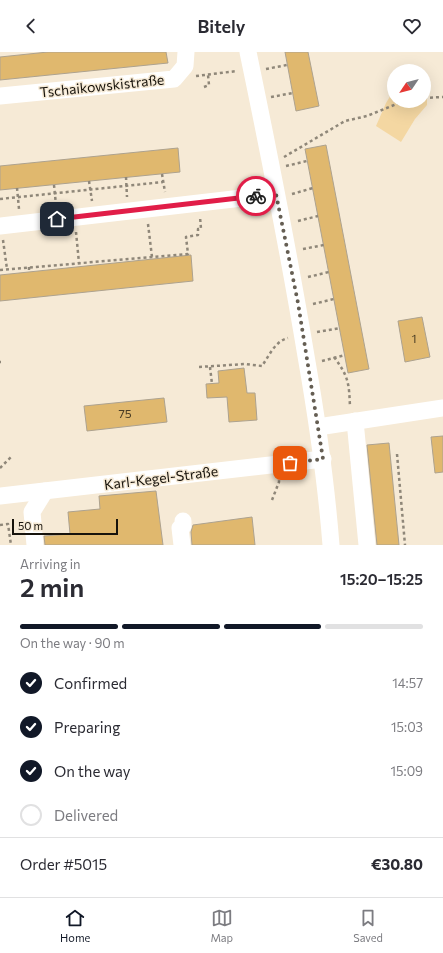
<!DOCTYPE html>
<html lang="en">
<head>
<meta charset="utf-8">
<style>
  body { margin:0; font-family:Commissioner,sans-serif; background:#f7f7f7; color:#2b2b33; height:100vh; display:flex; flex-direction:column; font-size:15px; white-space:nowrap }
  * { box-sizing:border-box; margin:0 }
  p { font-size:13px; color:#7c7c81 }
  .icon { flex:none; width:22px; height:22px; fill:none; stroke:currentColor; stroke-width:2; stroke-linecap:round; stroke-linejoin:round }
  .map { position:relative; height:493px; overflow:hidden }
  .sheet { display:flex; flex-direction:column; background:#fff; flex:1 }
  .sheet>* { flex:none }
  .needle { width:26px; rotate:235deg }
  .tools { position:absolute; left:387px; top:12px; display:grid; gap:8px }
  .tools a { display:grid; place-items:center; width:44px; height:44px; border-radius:50%; background:#fff; box-shadow:0 4px 16px #0002; font-size:20px }
  .scale { position:absolute; left:12px; bottom:10px; width:106px; box-sizing:border-box; padding-left:4px; border:2px solid #17130c; border-top:0; font-size:11px; line-height:14px; white-space:nowrap; color:#17130c; -webkit-text-stroke:3px #f6ead6; paint-order:stroke }
  .pin { position:absolute; display:grid; place-items:center; width:34px; height:34px; color:#fff; margin:-17px; border-radius:8px; box-shadow:0 2px 6px #0006 }
  .courier { position:absolute; display:grid; place-items:center; width:40px; height:40px; margin:-20px; border:3px solid #e11d48; border-radius:50%; background:#fff; color:#222; box-shadow:0 1px 5px #0007 }
  .overview em { font-style:normal; font-weight:600 }
  .overview div { display:flex; flex-direction:column-reverse }
  .overview { display:flex; align-items:center; justify-content:space-between; height:68px; padding:0 20px }
  h1 { font-size:26px; font-weight:600; line-height:30px }
  .bar { display:grid; grid-template-columns:repeat(4,1fr); gap:6px 4px; align-content:center; height:48px; padding:0 20px }
  .bar i { height:5px; border-radius:3px; background:#e1e1e2 }
  .bar .selected { background:#111827 }
  .bar p { grid-column:span 4 }
  .line { display:flex; align-items:center; gap:10px; padding:0 20px; border-top:1px solid #e1e1e2 }
  .line div { flex:1 }
  ol { padding:0 20px; list-style:none }
  li { display:flex; align-items:center; gap:12px; height:44px }
  li p { margin-inline-start:auto }
  li .icon { padding:4px; border-radius:50%; background:#111827; color:#fff; stroke-width:4 }
  li:last-child { color:#7c7c81 }
  li i { width:22px; height:22px; border:2px solid #e1e1e2; border-radius:50% }
  header { display:flex; justify-content:space-between; align-items:center; height:52px; padding:0 20px; background:#fff; font-size:18px; font-weight:600 }
  .tab-bar { display:flex; justify-content:space-around; align-items:center; height:56px; border-top:1px solid #e1e1e2; background:#fff; font-size:11px; color:#7c7c81 }
  .tab-bar a { display:grid; justify-items:center; gap:2px }
  .tab-bar .selected { color:#111827 }
  .map>svg:first-child { display:block }
</style>
</head>
<body>
<header><svg class="icon" aria-label="back" viewBox="0 0 24 24"><path d="M15 5l-7 7 7 7"/></svg>Bitely<svg class="icon" aria-label="heart" viewBox="0 0 24 24"><path d="M12 20l-8-8c-3-5 5-10 8-4 3-6 11-1 8 4z"/></svg></header>
<div class="map">
<svg width="443" height="493" viewBox="0 0 443 493">
  <rect width="100%" height="100%" fill="#f6ead6"/>
  <path fill="#f4d7a2" d="M 424,30 L 427,30 L 427,53 L 415,67 L 401,90 L 376,74 L 386,51 L 394,38 L 394,49 L 424,49 Z"/>
  <g fill="#e0b86e" stroke="#ada28f">
    <path d="M 48,0 L 166,0 L 168,11 L 0,28 L 0,5 Z"/>
    <path d="M 285,0 L 308,0 L 319,54 L 296,59 Z"/>
    <path d="M 326,93 L 369,317 L 348,321 L 305,97 Z"/>
    <path d="M 178,96 L 180,120 L 0,138 L 0,114 Z"/>
    <path d="M 191,203 L 193,229 L 0,249 L 0,223 Z"/>
    <path d="M 422,265 L 430,305 L 405,310 L 398,269 Z"/>
    <path d="M 244,316 L 247,341 L 255,341 L 257,368 L 229,370 L 227,345 L 207,346 L 206,332 L 219,331 L 218,319 Z"/>
    <path d="M 164,346 L 167,370 L 87,379 L 84,354 Z"/>
    <path d="M 443,384 L 443,420 L 435,421 L 431,385 Z"/>
    <path d="M 389,391 L 399,493 L 377,493 L 367,393 Z"/>
    <path d="M 156,439 L 163,493 L 45,493 L 44,484 L 70,482 L 68,460 L 100,457 L 99,444 Z"/>
    <path d="M 252,465 L 255,493 L 192,493 L 191,480 L 193,473 Z"/>
  </g>
  <g fill="none" stroke-linecap="round" stroke-linejoin="round">
    <g stroke="#8f8779" stroke-width="2.5" stroke-dasharray="3 3" stroke-linecap="butt">
      <path d="M 266,17 L 287,13"/>
      <path d="M 196,24 L 237,19"/>
      <path d="M 204,35 L 209,33 L 208,23"/>
      <path d="M 271,45 L 293,41"/>
      <path d="M 424,46 L 443,45"/>
      <path d="M 284,105 L 345,69 L 367,64 L 404,49"/>
      <path d="M 286,114 L 307,109"/>
      <path d="M 162,122 L 165,140"/>
      <path d="M 126,125 L 127,145"/>
      <path d="M 89,129 L 92,149"/>
      <path d="M 54,133 L 56,153"/>
      <path d="M 17,136 L 19,157"/>
      <path d="M 292,142 L 313,136"/>
      <path d="M 0,147 L 163,130"/>
      <path d="M 298,169 L 318,164"/>
      <path d="M 148,172 L 152,205"/>
      <path d="M 76,180 L 79,211"/>
      <path d="M 3,188 L 7,217"/>
      <path d="M 303,197 L 324,193"/>
      <path d="M 29,215 L 29,220"/>
      <path d="M 0,218 L 188,202 L 186,185 L 198,183 L 198,177 L 201,177 L 200,165"/>
      <path d="M 308,225 L 329,220"/>
      <path d="M 313,252 L 334,247"/>
      <path d="M 317,280 L 340,276"/>
      <path d="M 334,305 C 349,325 349,332 350,355"/>
      <path d="M 322,309 L 345,303"/>
      <path d="M 0,310 L 1,310"/>
      <path d="M 199,315 L 245,312 L 262,314 C 269,304 275,289 288,286"/>
      <path d="M 210,315 L 212,332"/>
      <path d="M 397,402 L 405,493"/>
      <path d="M 0,416 L 11,405"/>
      <path d="M 272,448 L 279,430 L 279,426"/>
      <path d="M 0,473 L 8,472 L 11,493"/>
    </g>
    <g stroke="#fff" stroke-width="17">
      <path d="M 248,0 C 269,101 289,202 306,304 C 317,367 326,429 331,493"/>
      <path d="M 0,44 L 174,27 L 185,14 L 186,0"/>
      <path d="M 0,174 L 276,142"/>
      <path d="M 355,369 L 367,493"/>
      <path d="M 318,375 L 443,356"/>
      <path d="M 0,444 L 323,407"/>
      <path d="M 35,493 L 32,460 L 45,439"/>
      <path d="M 182,493 L 180,476 L 183,474 L 183,469"/>
    </g>
  </g>
  <g fill="none" stroke-linecap="round" stroke-linejoin="round">
    <path stroke="#655e53" stroke-width="4" stroke-dasharray="0 7.2" d="M 256,144 L 276,142 L 298,251 L 323,407 L 290,411"/>
    <path stroke="#e11d48" stroke-width="5" d="M 57,167 L 256,144"/>
  </g>
  <g text-anchor="middle" stroke-width="3" stroke-linejoin="round" paint-order="stroke">
    <g font-size="12" fill="#493c24">
      <text x="414" y="291">1</text>
      <text x="125" y="366">75</text>
    </g>
    <g font-size="14" fill="#17130c" stroke="#f6ead6">
      <text transform="translate(102 34) rotate(-6)" y="5">Tschaikowskistraße</text>
      <text transform="translate(161 426) rotate(-7)" y="5">Karl-Kegel-Straße</text>
    </g>
  </g>
</svg>
<div class="tools">
<a><svg class="needle" viewBox="-14 -14 28 28"><path d="M0-13l5 13h-10z" fill="#e53935"/><path d="M0 13l5-13h-10z" fill="#7c7c81"/></svg></a>
</div>
<div class="scale">50 m</div>
<div class="pin" style="left:290px;top:411px;background:#ea580c"><svg class="icon" aria-label="bag" viewBox="0 0 24 24"><path d="M5 8h14l-1 12H6zM9 8a3 3 0 0 1 6 0"/></svg></div>
<div class="pin" style="left:57px;top:167px;background:#1f2937"><svg class="icon" aria-label="home" viewBox="0 0 24 24"><path d="M3 11l9-7 9 7M6 9v11h12V9"/></svg></div>
<div class="courier" style="left:256px;top:144px"><svg class="icon" aria-label="bike" viewBox="0 0 24 24"><circle cx="6" cy="16" r="4"/><circle cx="18" cy="16" r="4"/><path d="M6 16l4-8h5l3 8M10 8l3 8H6M13 5h3"/></svg></div>
</div>
<section class="sheet">
<div class="overview"><div><h1>2 min</h1><p>Arriving in</p></div><em>15:20–15:25</em></div>
<div class="bar"><i class="selected"></i><i class="selected"></i><i class="selected"></i><i></i><p>On the way · 90 m</p></div>
<ol>
<li><svg class="icon" aria-label="check" viewBox="0 0 24 24"><path d="M5 12l5 5 9-10"/></svg>Confirmed<p>14:57</p></li>
<li><svg class="icon" aria-label="check" viewBox="0 0 24 24"><path d="M5 12l5 5 9-10"/></svg>Preparing<p>15:03</p></li>
<li><svg class="icon" aria-label="check" viewBox="0 0 24 24"><path d="M5 12l5 5 9-10"/></svg>On the way<p>15:09</p></li>
<li><i></i>Delivered</li>
</ol>
<div class="line" style="height:52px"><div>Order #5015</div><b>€30.80</b></div>
</section>
<nav class="tab-bar">
<a class="selected"><svg class="icon" aria-label="home" viewBox="0 0 24 24"><path d="M3 11l9-7 9 7M6 9v11h12V9"/></svg>Home</a>
<a><svg class="icon" aria-label="map" viewBox="0 0 24 24"><path d="M3 6l6-2 6 2 6-2v14l-6 2-6-2-6 2zM9 4v14M15 6v14"/></svg>Map</a>
<a><svg class="icon" aria-label="saved" viewBox="0 0 24 24"><path d="M7 4h10v16l-5-4-5 4z"/></svg>Saved</a>
</nav>
</body>
</html>
